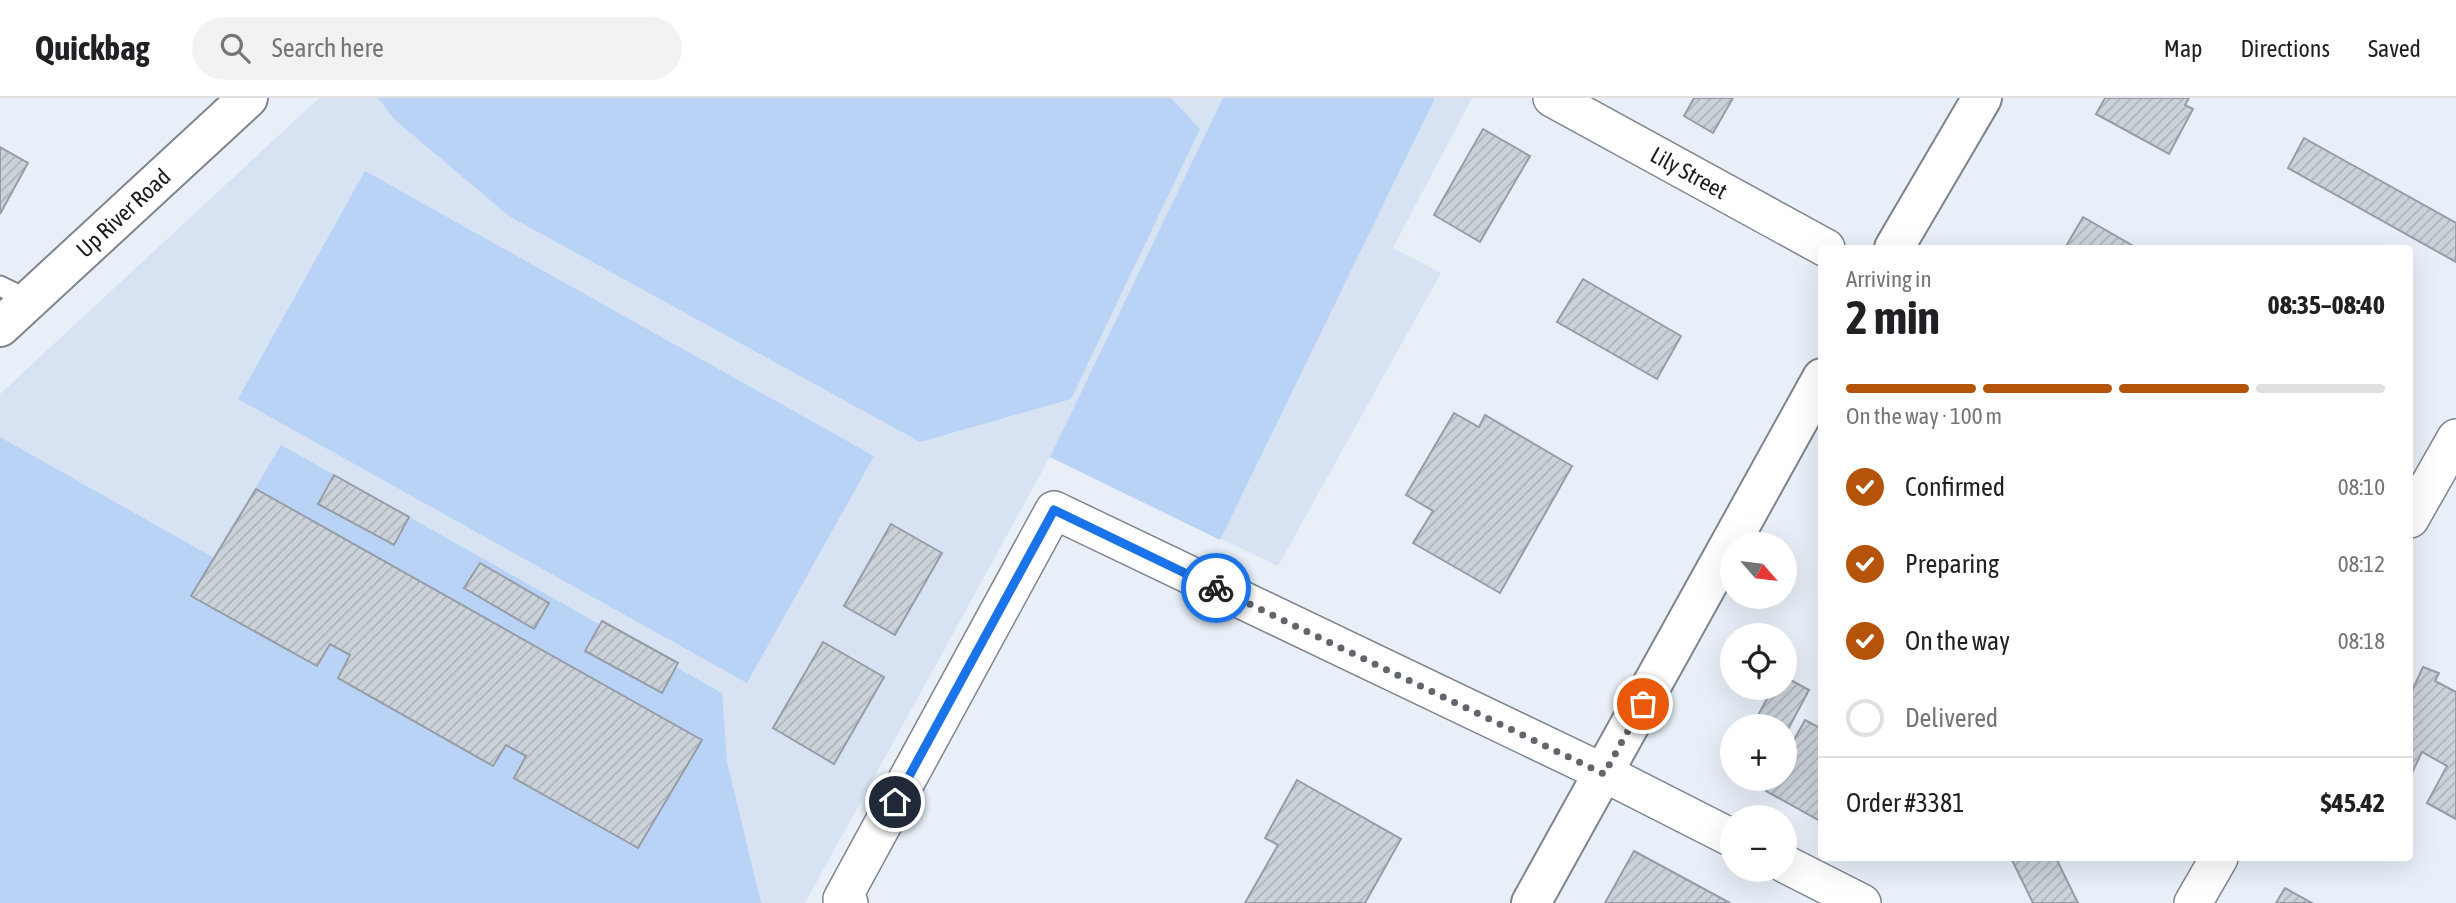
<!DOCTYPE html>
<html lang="en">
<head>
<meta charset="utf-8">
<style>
  body { margin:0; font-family:"Asap Condensed",sans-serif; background:#f2f2f2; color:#202124; height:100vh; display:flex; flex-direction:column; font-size:26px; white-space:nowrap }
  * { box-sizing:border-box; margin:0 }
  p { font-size:23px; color:#757577 }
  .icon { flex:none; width:38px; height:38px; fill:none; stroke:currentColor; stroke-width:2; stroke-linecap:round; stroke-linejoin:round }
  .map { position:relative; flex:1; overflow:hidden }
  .details { position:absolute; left:1818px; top:147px; width:595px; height:616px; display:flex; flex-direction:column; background:#fff; border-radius:7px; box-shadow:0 7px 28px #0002 }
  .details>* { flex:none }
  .needle { width:46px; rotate:118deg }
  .tools { position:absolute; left:1720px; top:434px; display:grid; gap:14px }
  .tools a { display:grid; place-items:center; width:77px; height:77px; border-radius:50%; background:#fff; box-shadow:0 7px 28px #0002; font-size:35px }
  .pin { position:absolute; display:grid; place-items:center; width:60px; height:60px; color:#fff; margin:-30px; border:4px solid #fff; border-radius:50%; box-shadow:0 2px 7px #0007 }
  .courier { position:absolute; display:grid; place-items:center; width:70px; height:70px; margin:-35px; border:5px solid #1a73e8; border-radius:50%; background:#fff; color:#222; box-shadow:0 2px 9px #0007 }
  .overview em { font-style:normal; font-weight:700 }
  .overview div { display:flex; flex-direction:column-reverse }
  .overview { display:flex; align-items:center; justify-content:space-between; height:119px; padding:0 28px }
  h1 { font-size:46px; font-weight:700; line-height:52px }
  .bar { display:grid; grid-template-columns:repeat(4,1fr); gap:10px 7px; align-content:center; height:84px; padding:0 28px }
  .bar i { height:9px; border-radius:5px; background:#e0e0e0 }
  .bar .on { background:#b45309 }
  .bar p { grid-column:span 4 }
  .line { display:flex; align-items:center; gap:18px; padding:0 28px; border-top:2px solid #e0e0e0 }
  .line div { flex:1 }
  ol { padding:0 28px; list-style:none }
  li { display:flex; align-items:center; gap:21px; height:77px }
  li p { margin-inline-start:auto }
  li .icon { padding:7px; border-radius:50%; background:#b45309; color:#fff; stroke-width:4 }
  li:last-child { color:#757577 }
  li i { width:38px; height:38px; border:4px solid #e0e0e0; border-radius:50% }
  header { display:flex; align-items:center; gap:42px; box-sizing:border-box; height:98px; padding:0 35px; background:#fff; border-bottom:2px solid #e0e0e0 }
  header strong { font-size:33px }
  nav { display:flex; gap:38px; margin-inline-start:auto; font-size:24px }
  .search { width:490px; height:63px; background:#f2f2f2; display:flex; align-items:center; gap:18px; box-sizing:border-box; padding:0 24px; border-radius:38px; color:#757577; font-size:26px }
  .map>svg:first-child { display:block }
</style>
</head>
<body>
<header>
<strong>Quickbag</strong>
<div class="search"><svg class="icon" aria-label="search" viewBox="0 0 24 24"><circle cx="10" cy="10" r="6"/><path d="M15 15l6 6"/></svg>Search here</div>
<nav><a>Map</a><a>Directions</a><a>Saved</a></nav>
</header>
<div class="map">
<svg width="2456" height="805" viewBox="0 0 2456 805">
  <defs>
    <pattern id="building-hatch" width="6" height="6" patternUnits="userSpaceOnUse" patternTransform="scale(1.75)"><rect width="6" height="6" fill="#cbd2da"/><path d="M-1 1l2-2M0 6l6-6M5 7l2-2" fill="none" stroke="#aeb4bb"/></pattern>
  </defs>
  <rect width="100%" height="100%" fill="#e8eff8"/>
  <path fill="#d7e2f2" d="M 319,0 L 1472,0 L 1393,150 L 1441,175 L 1278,468 L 1050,359 L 805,805 L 0,805 L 0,296 Z"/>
  <g fill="#b8d3f6">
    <path d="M 378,0 L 1171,0 L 1200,31 L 1071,301 L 920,344 L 509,118 L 394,21 Z"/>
    <path d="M 1223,0 L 1435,0 L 1220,442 L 1050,359 Z"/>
    <path d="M 365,73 L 874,358 L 747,585 L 238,301 Z"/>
    <path d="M 0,339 L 214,460 L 281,347 L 722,595 L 727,664 L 761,805 L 0,805 Z"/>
  </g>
  <g fill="url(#building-hatch)" stroke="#979da6" stroke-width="2">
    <path d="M 1694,0 L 1733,0 L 1713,35 L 1684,18 Z"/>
    <path d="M 2105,0 L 2189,0 L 2185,7 L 2193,11 L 2169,56 L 2096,16 Z"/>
    <path d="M 1483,31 L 1530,58 L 1480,144 L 1434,117 Z"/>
    <path d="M 2304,40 L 2456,125 L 2456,164 L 2288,70 Z"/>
    <path d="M 0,49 L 28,65 L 0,116 Z"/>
    <path d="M 2083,119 L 2135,149 L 2133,150 L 2065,150 Z"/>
    <path d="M 1583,181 L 1681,238 L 1657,281 L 1557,224 Z"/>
    <path d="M 1454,315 L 1479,329 L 1485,317 L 1572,368 L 1500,495 L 1413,445 L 1433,413 L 1406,397 Z"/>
    <path d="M 334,377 L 409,419 L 394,447 L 318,406 Z"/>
    <path d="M 256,391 L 702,642 L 638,750 L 514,680 L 526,658 L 506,647 L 493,668 L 338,580 L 350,557 L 330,546 L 317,568 L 191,498 Z"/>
    <path d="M 891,426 L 942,455 L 895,537 L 844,508 Z"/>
    <path d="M 480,465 L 549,505 L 534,531 L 464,490 Z"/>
    <path d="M 602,523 L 678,565 L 662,595 L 585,553 Z"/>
    <path d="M 823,544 L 884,579 L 834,666 L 773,630 Z"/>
    <path d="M 2423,569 L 2439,575 L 2435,583 L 2456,594 L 2456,721 L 2427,705 L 2447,668 L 2422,654 L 2410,679 L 2410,597 Z"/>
    <path d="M 1785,579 L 1809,592 L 1785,637 L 1785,628 L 1752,628 L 1773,590 L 1785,590 Z"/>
    <path d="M 1805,622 L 1822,631 L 1822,724 L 1766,693 L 1772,681 L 1785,681 L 1785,658 Z"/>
    <path d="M 1297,682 L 1401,741 L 1365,805 L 1245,805 L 1278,747 L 1265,740 Z"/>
    <path d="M 1634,753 L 1730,805 L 1605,805 Z"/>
    <path d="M 2011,760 L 2056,760 L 2078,805 L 2033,805 Z"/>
    <path d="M 2285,790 L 2312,805 L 2276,805 Z"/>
  </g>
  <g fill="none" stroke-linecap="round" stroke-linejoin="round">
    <g stroke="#7f858d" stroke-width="23">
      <path id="service" d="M 0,188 L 29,202"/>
    </g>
    <g stroke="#7f858d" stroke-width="40">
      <g id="minor">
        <path id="s1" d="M 1552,0 L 1826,150"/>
        <path d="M 2410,421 L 2456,340"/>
        <path d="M 1785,766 L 1862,805"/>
        <path d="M 849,805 L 842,801 L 1054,412 L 1604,675 L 1732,740"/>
        <path d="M 2193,805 L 2219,760"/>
      </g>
    </g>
    <g stroke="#7f858d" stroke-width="42">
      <g id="tertiary">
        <path id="s2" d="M 0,229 L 248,0"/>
      </g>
    </g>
    <g stroke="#7f858d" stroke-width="42">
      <g id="secondary">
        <path d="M 1894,150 L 1982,0"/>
        <path d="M 1531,805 L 1822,280"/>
      </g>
    </g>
    <use href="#service" stroke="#fff" stroke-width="19"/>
    <use href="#minor" stroke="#fff" stroke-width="37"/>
    <use href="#tertiary" stroke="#fff" stroke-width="38"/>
    <use href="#secondary" stroke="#fff" stroke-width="38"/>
  </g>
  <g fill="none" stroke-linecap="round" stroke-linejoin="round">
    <path stroke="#62666c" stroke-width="7" stroke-dasharray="0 12.6" d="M 1216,490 L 1604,676 L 1643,606"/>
    <path stroke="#1a73e8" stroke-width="9" d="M 895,704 L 1054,412 L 1216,490"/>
  </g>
  <g text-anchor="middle" stroke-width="5" stroke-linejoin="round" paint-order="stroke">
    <g font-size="23" fill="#1a1d20" stroke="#fafcfe">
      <text dy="8" stroke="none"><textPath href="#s1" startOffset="156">Lily Street</textPath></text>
      <text dy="8" stroke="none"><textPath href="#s2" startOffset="168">Up River Road</textPath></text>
    </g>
  </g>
</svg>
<div class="tools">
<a><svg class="needle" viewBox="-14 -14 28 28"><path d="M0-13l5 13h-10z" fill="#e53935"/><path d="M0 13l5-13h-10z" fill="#757577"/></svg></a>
<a><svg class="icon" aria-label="locate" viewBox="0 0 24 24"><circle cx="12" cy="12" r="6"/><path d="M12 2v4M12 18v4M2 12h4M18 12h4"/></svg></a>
<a>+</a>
<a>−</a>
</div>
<div class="pin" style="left:1643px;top:606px;background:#ea580c"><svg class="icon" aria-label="bag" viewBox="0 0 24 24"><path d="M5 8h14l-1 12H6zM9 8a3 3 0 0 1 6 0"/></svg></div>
<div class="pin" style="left:895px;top:704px;background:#1f2937"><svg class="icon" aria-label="home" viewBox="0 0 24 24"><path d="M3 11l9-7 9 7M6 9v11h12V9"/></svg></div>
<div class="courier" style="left:1216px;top:490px"><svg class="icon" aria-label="bike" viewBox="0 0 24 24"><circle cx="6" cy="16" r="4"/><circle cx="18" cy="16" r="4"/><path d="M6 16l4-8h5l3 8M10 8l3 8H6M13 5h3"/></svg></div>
<section class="details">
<div class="overview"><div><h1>2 min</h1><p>Arriving in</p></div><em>08:35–08:40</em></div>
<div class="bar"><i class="on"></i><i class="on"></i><i class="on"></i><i></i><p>On the way · 100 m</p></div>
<ol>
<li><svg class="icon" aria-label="check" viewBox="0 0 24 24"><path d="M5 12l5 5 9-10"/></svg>Confirmed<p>08:10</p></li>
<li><svg class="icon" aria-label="check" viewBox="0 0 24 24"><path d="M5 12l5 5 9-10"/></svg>Preparing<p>08:12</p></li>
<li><svg class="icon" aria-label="check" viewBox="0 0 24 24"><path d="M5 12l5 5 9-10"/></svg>On the way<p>08:18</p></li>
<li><i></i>Delivered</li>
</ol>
<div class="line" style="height:91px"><div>Order #3381</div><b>$45.42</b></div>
</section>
</div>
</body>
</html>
